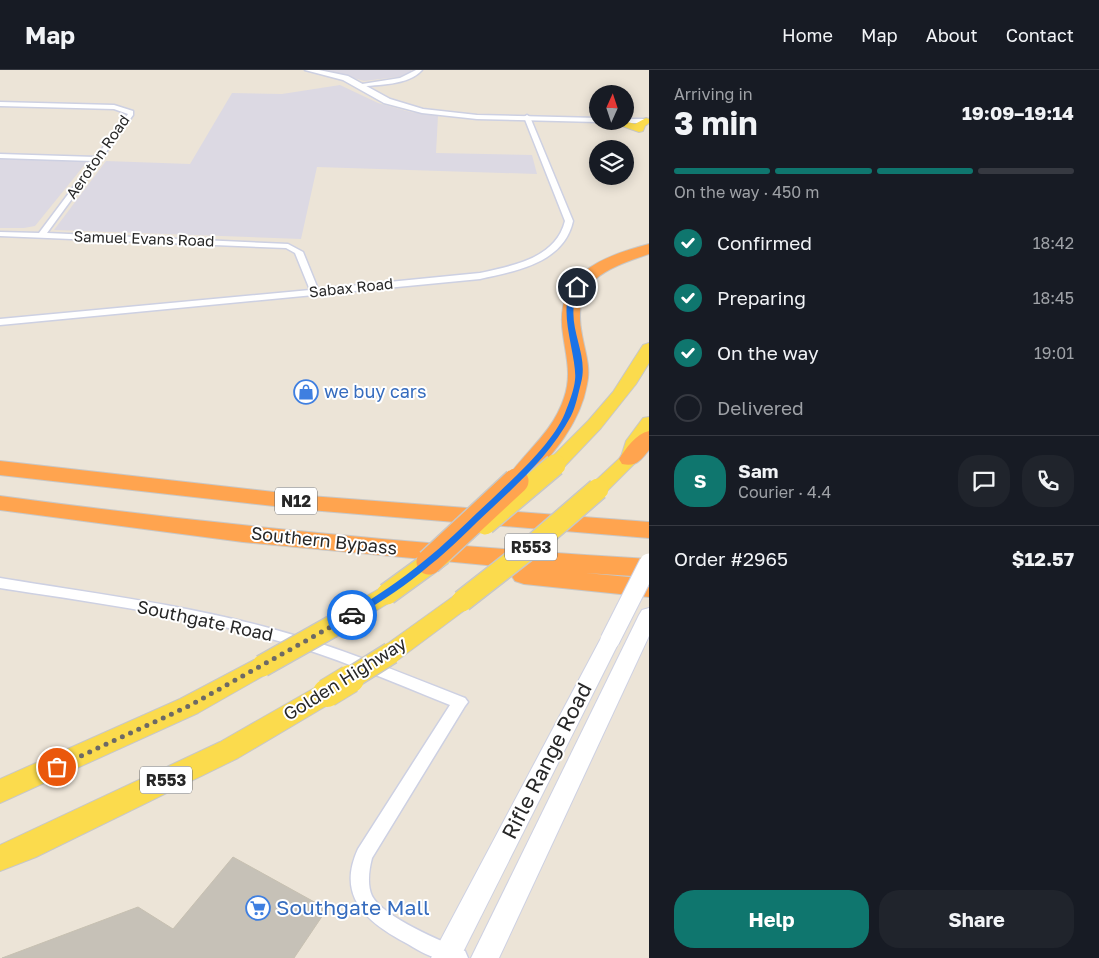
<!DOCTYPE html>
<html lang="en">
<head>
<meta charset="utf-8">
<style>
  body { margin:0; font-family:"Golos Text",sans-serif; background:#20242c; color:#f1f3f6; height:100vh; display:flex; flex-direction:column; font-size:19px; white-space:nowrap }
  * { box-sizing:border-box; margin:0 }
  p { font-size:16px; color:#9ea1a6 }
  .icon { flex:none; width:28px; height:28px; fill:none; stroke:currentColor; stroke-width:2; stroke-linecap:round; stroke-linejoin:round }
  .map { position:relative; flex:1; overflow:hidden }
  .side { display:flex; flex-direction:column; background:#171b24; width:450px }
  .side>* { flex:none }
  .needle { width:32px; rotate:3deg }
  .controls { position:absolute; left:589px; top:15px; display:grid; gap:10px }
  .controls a { display:grid; place-items:center; width:45px; height:45px; border-radius:50%; background:#171b24; box-shadow:0 2px 12px #0003; font-size:25px }
  .pin { position:absolute; display:grid; place-items:center; width:42px; height:42px; color:#fff; margin:-21px; border:2px solid #fff; border-radius:50%; box-shadow:0 1px 5px #0007 }
  .courier { position:absolute; display:grid; place-items:center; width:50px; height:50px; margin:-25px; border:4px solid #1a73e8; border-radius:50%; background:#fff; color:#222; box-shadow:0 1px 6px #0007 }
  .head em { font-style:normal; font-weight:700 }
  .head div { display:flex; flex-direction:column-reverse }
  .head { display:flex; align-items:center; justify-content:space-between; height:85px; padding:0 25px }
  h1 { font-size:32px; font-weight:700; line-height:38px }
  .bar { display:grid; grid-template-columns:repeat(4,1fr); gap:8px 5px; align-content:center; height:60px; padding:0 25px }
  .bar i { height:6px; border-radius:4px; background:#363941 }
  .bar .selected { background:#0f766e }
  .bar p { grid-column:span 4 }
  .line { display:flex; align-items:center; gap:12px; padding:0 25px; border-top:1px solid #363941 }
  .line div { flex:1 }
  .round { display:grid; place-items:center; flex:none; width:52px; height:52px; border-radius:20px; background:#20242c }
  ol { padding:0 25px; list-style:none }
  li { display:flex; align-items:center; gap:15px; height:55px }
  li p { margin-inline-start:auto }
  li .icon { padding:5px; border-radius:50%; background:#0f766e; color:#fff; stroke-width:4 }
  li:last-child { color:#9ea1a6 }
  li i { width:28px; height:28px; border:2px solid #363941; border-radius:50% }
  .action { display:flex; gap:10px; margin-top:auto; padding:10px 25px }
  .action a { flex:1; height:58px; border-radius:20px; background:#0f766e; color:#fff; font-size:20px; font-weight:700; line-height:58px; text-align:center }
  .action a+a { background:#20242c; color:#f1f3f6 }
  header { display:flex; align-items:center; gap:30px; box-sizing:border-box; height:70px; padding:0 25px; background:#171b24; border-bottom:1px solid #363941 }
  header strong { font-size:24px }
  nav { display:flex; gap:28px; margin-inline-start:auto; font-size:18px }
  main { display:flex; flex:1; min-height:0 }
  .map>svg:first-child { display:block }
</style>
</head>
<body>
<header>
<strong>Map</strong>
<nav><a>Home</a><a>Map</a><a>About</a><a>Contact</a></nav>
</header>
<main>
<div class="map">
<svg width="649" height="888" viewBox="0 0 649 888">
  <rect width="100%" height="100%" fill="#ece4d7"/>
  <g fill="#dcd9e3">
    <path d="M 326,0 L 411,0 L 411,3 L 405,6 L 364,11 Z"/>
    <path d="M 340,15 L 378,33 L 410,42 L 438,46 L 436,83 L 532,85 L 537,104 L 317,97 L 301,169 L 54,160 L 106,91 L 190,94 L 232,23 L 282,24 Z"/>
    <path d="M 0,88 L 81,90 L 86,93 L 35,156 L 24,158 L 0,158 Z"/>
  </g>
  <path fill="#c6c1b7" stroke="#c7c0b1" d="M 233,787 L 327,839 L 294,888 L 2,888 L 138,837 L 173,859 Z"/>
  <g fill="none" stroke-linecap="round" stroke-linejoin="round">
    <g stroke="#cdd0e2" stroke-width="3">
      <g id="minor">
        <path d="M 416,0 L 422,0 C 408,16 378,14 359,17 L 356,15 L 400,8 Z"/>
        <path d="M 0,32 L 114,35 L 133,41 L 133,45 L 47,163 L 288,174 L 303,182 L 318,219 L 480,203 C 513,196 556,188 565,151 L 524,47 L 527,45 L 530,47 L 573,151 C 564,193 516,201 480,209 L 0,255 L 0,249 L 310,220 L 295,183 L 286,178 L 0,166 L 0,162 L 39,163 L 93,91 L 0,88 L 0,84 L 96,87 L 128,44 L 114,39 L 0,36 Z"/>
        <path d="M 0,508 C 90,523 181,534 269,558 C 336,576 401,603 465,628 L 468,632 L 465,636 L 372,788 C 369,799 367,815 372,826 C 383,847 443,872 465,881 L 468,888 C 458,888 446,888 437,888 C 427,886 415,878 406,873 C 367,852 336,827 358,779 L 450,635 C 390,611 331,585 268,568 C 181,544 90,532 0,518 Z"/>
      </g>
    </g>
    <g stroke="#cdd0e2" stroke-width="3">
      <g id="tertiary">
        <path d="M 305,0 L 319,0 L 348,6 L 390,29 L 423,39 L 477,45 L 598,48 L 598,51 L 601,51 L 598,52 L 477,49 L 422,43 L 384,33 L 343,10 Z"/>
        <path d="M 625,49 L 649,49 L 649,53 L 622,53 L 621,51 L 625,51 Z"/>
      </g>
    </g>
    <g stroke="#cdd0e2" stroke-width="2">
      <g id="secondary">
        <path d="M 649,538 L 649,566 L 499,888 L 471,888 L 639,545 L 642,540 Z"/>
        <path d="M 610,563 L 617,565 L 620,570 L 460,888 L 431,888 L 600,570 L 603,565 Z"/>
      </g>
    </g>
    <g stroke="#c7c7c7" stroke-width="2">
      <g id="primary">
        <path d="M 646,48 L 649,49 L 649,53 L 645,56 L 643,61 L 639,62 L 608,51 L 624,51 L 635,54 Z"/>
        <path d="M 649,273 L 649,293 L 636,314 L 601,358 L 562,399 L 555,401 L 548,399 L 546,395 L 548,391 L 588,351 L 613,322 L 643,275 Z"/>
        <path d="M 649,347 L 649,364 L 644,371 L 639,389 L 605,423 L 598,425 L 591,423 L 588,419 L 591,415 L 621,387 L 626,371 L 643,348 Z"/>
        <path d="M 387,516 L 395,519 L 398,524 L 395,529 L 341,562 L 333,564 L 325,562 L 322,556 L 325,550 L 379,519 Z"/>
        <path d="M 462,523 L 470,526 L 473,531 L 470,536 L 399,589 L 391,592 L 383,589 L 379,583 L 383,577 L 454,526 Z"/>
        <path d="M 262,587 L 270,590 L 274,596 L 270,602 L 198,643 L 0,733 L 0,709 L 180,629 L 254,590 Z"/>
        <path d="M 327,613 L 336,616 L 339,623 L 336,630 L 238,688 L 36,787 L 0,801 L 0,775 L 220,672 L 318,616 Z"/>
      </g>
    </g>
    <g stroke="#c7c7c7" stroke-width="2">
      <g id="motorway">
        <path d="M 649,174 L 649,184 C 605,199 571,211 582,265 C 585,282 591,297 587,314 C 580,355 551,386 524,416 L 516,418 L 508,416 L 505,411 C 525,381 552,364 564,328 C 572,305 566,287 563,264 C 554,205 600,187 649,174 Z"/>
        <path d="M 649,361 L 649,380 C 640,391 636,397 622,394 L 619,389 C 626,378 636,364 649,361 Z"/>
        <path d="M 0,391 L 310,426 L 649,452 L 649,468 L 310,440 L 0,405 Z"/>
        <path d="M 0,426 C 216,455 432,476 649,489 L 649,507 L 586,503 L 649,509 L 649,527 L 524,514 L 515,511 L 511,505 L 515,499 L 519,498 L 243,472 L 0,440 Z"/>
      </g>
    </g>
    <use href="#minor" fill="#fff" fill-rule="evenodd"/>
    <use href="#tertiary" fill="#fff" fill-rule="evenodd"/>
    <use href="#secondary" fill="#fff" fill-rule="evenodd"/>
    <use href="#primary" fill="#fbdb4d" fill-rule="evenodd"/>
    <use href="#motorway" fill="#ffa44f" fill-rule="evenodd"/>
    <g stroke="#cdd0e2" stroke-width="21" stroke-linecap="butt">
      <path id="secondary-bridge" d="M 610,570 L 649,493"/>
    </g>
    <g stroke="#c7c7c7" stroke-width="24" stroke-linecap="butt">
      <g id="primary-bridge-far1">
        <path d="M 485,454 L 555,395"/>
        <path d="M 387,524 L 442,484"/>
        <path d="M 462,531 L 531,477 L 598,419"/>
        <path d="M 262,596 L 333,556"/>
        <path d="M 348,610 L 391,583"/>
      </g>
    </g>
    <g stroke="#c7c7c7" stroke-width="30" stroke-linecap="butt">
      <path id="primary-bridge" d="M 327,623 L 350,609"/>
    </g>
    <g stroke="#c7c7c7" stroke-width="28" stroke-linecap="butt">
      <path id="motorway-bridge" d="M 429,492 L 516,411"/>
    </g>
    <use href="#secondary-bridge" stroke="#fff" stroke-width="19"/>
    <use href="#primary-bridge-far1" stroke="#fbdb4d" stroke-width="21"/>
    <use href="#primary-bridge" stroke="#fbdb4d" stroke-width="28"/>
    <use href="#motorway-bridge" stroke="#ffa44f" stroke-width="25"/>
  </g>
  <path fill="#1a73e8" d="M 577,215 L 580,217 C 561,253 590,280 581,313 C 578,324 576,336 571,346 C 552,382 521,411 492,438 C 471,457 452,478 430,495 C 407,515 382,531 355,547 L 349,547 L 349,543 C 375,527 400,511 424,491 C 448,472 469,450 492,429 C 515,407 553,373 565,343 C 569,333 574,320 575,310 C 578,286 553,231 577,215 Z"/>
  <g fill="none" stroke-linecap="round" stroke-linejoin="round">
    <path stroke="#6c6965" stroke-width="5" stroke-dasharray="0 9" d="M 57,697 L 189,636 L 352,545"/>
  </g>
  <defs>
    <g id="shop-ring" transform="scale(1.25)"><circle r="9.5" fill="#fff" stroke="#3f7fe0" stroke-width="1.5"/><path d="M-5-2.5h2.3a2.7 3.5 0 0 1 5.4 0H5L5.5 6h-11ZM-1.5-2.5h3a1.5 2.3 0 0 0-3 0Z" fill="#3f7fe0"/></g>
    <g id="supermarket-ring" transform="scale(1.25)"><circle r="9.5" fill="#fff" stroke="#3f7fe0" stroke-width="1.5"/><path d="M-6-5.5h2.5l.6 2H6L4.5 2H-2.5L-4.4-4H-6ZM-1.5 3.2a1.3 1.3 0 1 0 .1 0ZM3 3.2a1.3 1.3 0 1 0 .1 0Z" fill="#3f7fe0"/></g>
  </defs>
  <g fill-rule="evenodd">
    <use href="#shop-ring" x="306" y="322"/>
    <use href="#supermarket-ring" x="258" y="838"/>
  </g>
  <g text-anchor="middle" stroke-width="4" stroke-linejoin="round" paint-order="stroke">
    <g font-size="15" fill="#272727" stroke="#fff">
      <text transform="translate(98 87) rotate(-55)" y="5">Aeroton Road</text>
      <text transform="translate(144 169) rotate(2)" y="5">Samuel Evans Road</text>
      <text transform="translate(351 218) rotate(-6)" y="5">Sabax Road</text>
    </g>
    <g fill="#fff" stroke="#686868" stroke-width="1">
      <rect x="275" y="417.5" width="42" height="27" rx="4"/>
      <rect x="505" y="463.5" width="52" height="27" rx="4"/>
      <rect x="140" y="696.5" width="52" height="27" rx="4"/>
    </g>
    <g font-size="16" font-weight="bold" fill="#272727">
      <text x="296" y="437">N12</text>
      <text x="531" y="483">R553</text>
      <text x="166" y="716">R553</text>
    </g>
    <g font-size="18" fill="#366cbe" stroke="#fff" text-anchor="start">
      <text x="324" y="328">we buy cars</text>
    </g>
    <g font-size="18" fill="#272727" stroke="#fff">
      <text transform="translate(324 471) rotate(6)" y="6">Southern Bypass</text>
      <text transform="translate(205 551) rotate(12)" y="6">Southgate Road</text>
      <text transform="translate(345 609) rotate(-32)" y="6">Golden Highway</text>
    </g>
    <g font-size="21" fill="#272727" stroke="#fff">
      <text transform="translate(547 691) rotate(-63)" y="7">Rifle Range Road</text>
    </g>
    <g font-size="21" fill="#366cbe" stroke="#fff" text-anchor="start">
      <text x="276" y="845">Southgate Mall</text>
    </g>
  </g>
</svg>
<div class="controls">
<a><svg class="needle" viewBox="-14 -14 28 28"><path d="M0-13l5 13h-10z" fill="#e53935"/><path d="M0 13l5-13h-10z" fill="#9ea1a6"/></svg></a>
<a><svg class="icon" aria-label="layers" viewBox="0 0 24 24"><path d="M12 4l9 5-9 5-9-5zM3 14l9 5 9-5"/></svg></a>
</div>
<div class="pin" style="left:57px;top:697px;background:#ea580c"><svg class="icon" aria-label="bag" viewBox="0 0 24 24"><path d="M5 8h14l-1 12H6zM9 8a3 3 0 0 1 6 0"/></svg></div>
<div class="pin" style="left:577px;top:217px;background:#1f2937"><svg class="icon" aria-label="home" viewBox="0 0 24 24"><path d="M3 11l9-7 9 7M6 9v11h12V9"/></svg></div>
<div class="courier" style="left:352px;top:545px"><svg class="icon" aria-label="car" viewBox="0 0 24 24"><path d="M5 17H2v-5l4-1 3-4h7l3 4 3 1v5h-3M9 17h6M6 11h13"/><circle cx="7" cy="17" r="2"/><circle cx="17" cy="17" r="2"/></svg></div>
</div>
<section class="side">
<div class="head"><div><h1>3 min</h1><p>Arriving in</p></div><em>19:09–19:14</em></div>
<div class="bar"><i class="selected"></i><i class="selected"></i><i class="selected"></i><i></i><p>On the way · 450 m</p></div>
<ol>
<li><svg class="icon" aria-label="check" viewBox="0 0 24 24"><path d="M5 12l5 5 9-10"/></svg>Confirmed<p>18:42</p></li>
<li><svg class="icon" aria-label="check" viewBox="0 0 24 24"><path d="M5 12l5 5 9-10"/></svg>Preparing<p>18:45</p></li>
<li><svg class="icon" aria-label="check" viewBox="0 0 24 24"><path d="M5 12l5 5 9-10"/></svg>On the way<p>19:01</p></li>
<li><i></i>Delivered</li>
</ol>
<div class="line" style="height:90px"><b class="round" style="background:#0f766e;color:#fff">S</b><div><b>Sam</b><p>Courier · 4.4</p></div><a class="round"><svg class="icon" aria-label="chat" viewBox="0 0 24 24"><path d="M4 5h16v11H9l-5 4z"/></svg></a><a class="round"><svg class="icon" aria-label="phone" viewBox="0 0 24 24"><path d="M5 4h4l2 5-3 2q2 4 5 5l2-3 5 2v4C11 20 4 13 5 4z"/></svg></a></div>
<div class="line" style="height:65px"><div>Order #2965</div><b>$12.57</b></div>
<div class="action"><a>Help</a><a>Share</a></div>
</section>
</main>
</body>
</html>
